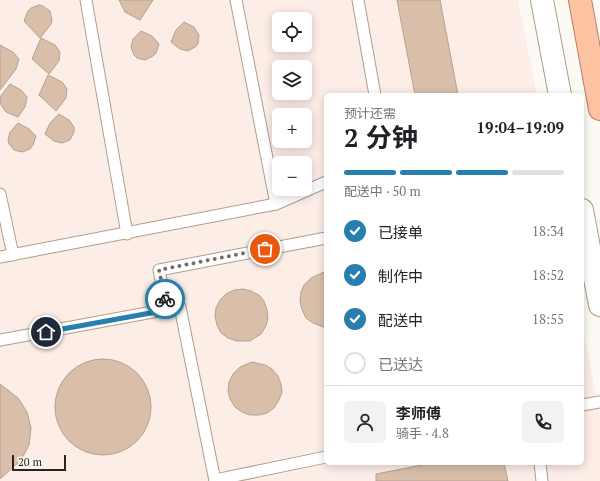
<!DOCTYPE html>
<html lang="zh">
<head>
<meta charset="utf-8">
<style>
  body { margin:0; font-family:"PT Serif","Noto Sans SC",serif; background:#f2f2f2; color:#202124; height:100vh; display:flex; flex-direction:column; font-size:15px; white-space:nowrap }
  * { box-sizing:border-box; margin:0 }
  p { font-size:13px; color:#757577 }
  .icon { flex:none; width:22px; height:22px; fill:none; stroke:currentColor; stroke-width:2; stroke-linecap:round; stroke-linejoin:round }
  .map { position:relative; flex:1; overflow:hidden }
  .drawer { position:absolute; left:324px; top:93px; width:260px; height:372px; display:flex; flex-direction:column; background:#fff; border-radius:6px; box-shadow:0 2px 10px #0003 }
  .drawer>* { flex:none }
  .fabs { position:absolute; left:272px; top:12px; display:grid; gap:8px }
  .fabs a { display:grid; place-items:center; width:40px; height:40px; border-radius:6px; background:#fff; box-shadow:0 2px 10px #0003; font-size:20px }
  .scale { position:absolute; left:12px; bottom:10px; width:54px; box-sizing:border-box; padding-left:4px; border:2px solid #29231b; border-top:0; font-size:11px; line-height:14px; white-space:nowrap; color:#29231b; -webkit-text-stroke:3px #fdfaf6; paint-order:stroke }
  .pin { position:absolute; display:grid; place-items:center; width:34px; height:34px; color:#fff; margin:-17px; border:2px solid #fff; border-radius:50%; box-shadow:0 1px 4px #0007 }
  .courier { position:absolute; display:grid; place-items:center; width:40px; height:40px; margin:-20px; border:3px solid #287fae; border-radius:50%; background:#fff; color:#222; box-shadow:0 1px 5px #0007 }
  .head em { font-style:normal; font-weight:700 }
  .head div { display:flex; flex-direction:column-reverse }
  .head { display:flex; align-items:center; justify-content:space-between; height:68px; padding:0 20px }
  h1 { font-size:26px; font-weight:700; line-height:30px }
  .bar { display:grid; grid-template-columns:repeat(4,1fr); gap:6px 4px; align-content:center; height:48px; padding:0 20px }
  .bar i { height:5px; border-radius:3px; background:#e0e0e0 }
  .bar .active { background:#287fae }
  .bar p { grid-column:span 4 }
  .line { display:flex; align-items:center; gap:10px; padding:0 20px; border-top:1px solid #e0e0e0 }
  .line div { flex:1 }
  .round { display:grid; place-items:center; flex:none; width:42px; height:42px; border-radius:6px; background:#f2f2f2 }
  ol { padding:0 20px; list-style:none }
  li { display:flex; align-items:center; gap:12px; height:44px }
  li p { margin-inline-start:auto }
  li .icon { padding:4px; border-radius:50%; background:#287fae; color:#fff; stroke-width:4 }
  li:last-child { color:#757577 }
  li i { width:22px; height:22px; border:2px solid #e0e0e0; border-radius:50% }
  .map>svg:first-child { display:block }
</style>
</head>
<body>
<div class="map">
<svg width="600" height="481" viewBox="0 0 600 481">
  <rect width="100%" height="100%" fill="#fdfaf6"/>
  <path fill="#fcede7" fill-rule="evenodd" d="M 0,0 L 518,0 L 537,95 L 326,95 L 326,463 L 582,463 L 582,323 L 600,414 L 600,481 L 0,481 ZM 279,19 L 305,19 L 305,45 L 279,45 ZM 279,67 L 305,67 L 305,93 L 279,93 ZM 279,115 L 305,115 L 305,141 L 279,141 ZM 279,163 L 305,163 L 305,189 L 279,189 Z"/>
  <g fill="#d9bfaa" stroke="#b5a091">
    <path d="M 119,0 L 153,0 L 140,20 L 125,12 Z"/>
    <path d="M 397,0 L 440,0 L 458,95 L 415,95 Z"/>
    <path d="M 39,5 L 43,6 L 50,11 L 52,20 L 51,24 L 40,38 L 24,21 L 28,11 L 31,8 Z"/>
    <path d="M 184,22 L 194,27 L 199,35 L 198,44 L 195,47 L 188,51 L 180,49 L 171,42 L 176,30 Z"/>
    <path d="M 141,31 L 152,36 L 159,44 L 156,53 L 153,56 L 145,60 L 137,58 L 134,55 L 131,47 L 133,39 Z"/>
    <path d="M 41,38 L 55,45 L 60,52 L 59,61 L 49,74 L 32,59 Z"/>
    <path d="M 0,45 L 13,52 L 19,59 L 16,69 L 0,90 Z"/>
    <path d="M 48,75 L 62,82 L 67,89 L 66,98 L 56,111 L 39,95 Z"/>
    <path d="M 10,84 L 21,90 L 27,97 L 25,107 L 18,117 L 6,112 L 1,105 L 0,97 Z"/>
    <path d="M 59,114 L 69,120 L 74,127 L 74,132 L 70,140 L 62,143 L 54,141 L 45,134 L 50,123 Z"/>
    <path d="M 18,123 L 29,129 L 36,136 L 33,145 L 30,149 L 22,152 L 14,150 L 9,144 L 8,140 L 10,132 Z"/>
    <path d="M 326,271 L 326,328 L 313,323 L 306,318 L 302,310 L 300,301 L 301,292 L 304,285 L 311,278 Z"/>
    <path d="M 243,289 L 251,291 L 259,295 L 264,301 L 267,310 L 268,318 L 266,326 L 261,334 L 250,341 L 237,341 L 228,338 L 221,333 L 217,325 L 215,316 L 216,308 L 220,300 L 226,294 L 234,290 Z"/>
    <circle cx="103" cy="407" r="48"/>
    <path d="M 252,362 L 265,365 L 272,369 L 278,376 L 281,384 L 282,392 L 279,400 L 274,408 L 267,413 L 259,415 L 250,415 L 242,412 L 235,407 L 230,399 L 228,391 L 229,382 L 233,374 L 240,367 Z"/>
    <path d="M 0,384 L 18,398 L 27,412 L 31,428 L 29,445 L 21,460 L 0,479 Z"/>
    <path d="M 432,463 L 504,463 L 508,481 L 376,481 L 376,474 Z"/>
  </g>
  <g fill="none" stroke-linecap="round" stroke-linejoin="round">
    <g stroke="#ae9e8b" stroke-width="13">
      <g id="service">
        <path d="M 86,0 L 127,234"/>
        <path d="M 236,0 L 276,204"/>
        <path d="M 358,0 L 375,95"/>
        <path d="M 0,194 L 13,255"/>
        <path d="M 0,257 L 276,204 L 326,182"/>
        <path d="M 167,309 L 159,270 L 326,238"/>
        <path d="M 0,340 L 180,307 L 215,481"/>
        <path d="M 582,405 L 600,402"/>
        <path d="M 540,463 L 542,481"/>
        <path d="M 215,480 L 326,457"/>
      </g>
    </g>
    <g stroke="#ae9e8b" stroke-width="24">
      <g id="secondary">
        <path d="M 542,0 L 560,95"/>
        <path d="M 582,210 L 600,305"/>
      </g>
    </g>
    <g stroke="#b38164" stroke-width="24">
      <path id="trunk" d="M 580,0 L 600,109"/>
    </g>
    <use href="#service" stroke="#fff" stroke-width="11"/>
    <use href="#secondary" stroke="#fff" stroke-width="22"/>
    <use href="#trunk" stroke="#fec3a2" stroke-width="22"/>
  </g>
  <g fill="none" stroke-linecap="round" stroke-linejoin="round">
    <path stroke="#736e68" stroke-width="4" stroke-dasharray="0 7.2" d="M 165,299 L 159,270 L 265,249"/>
    <path stroke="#287fae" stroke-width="5" d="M 46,332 L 167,310 L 165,299"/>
  </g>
</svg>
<div class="fabs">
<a><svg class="icon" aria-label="locate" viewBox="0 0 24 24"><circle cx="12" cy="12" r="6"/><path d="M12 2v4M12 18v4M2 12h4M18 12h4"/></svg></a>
<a><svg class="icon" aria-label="layers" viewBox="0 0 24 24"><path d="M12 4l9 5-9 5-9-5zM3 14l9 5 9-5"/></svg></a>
<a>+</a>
<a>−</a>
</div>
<div class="scale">20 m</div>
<div class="pin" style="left:265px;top:249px;background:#ea580c"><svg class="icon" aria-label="bag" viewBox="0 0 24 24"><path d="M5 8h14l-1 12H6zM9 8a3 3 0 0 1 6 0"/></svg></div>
<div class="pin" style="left:46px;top:332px;background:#1f2937"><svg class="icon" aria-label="home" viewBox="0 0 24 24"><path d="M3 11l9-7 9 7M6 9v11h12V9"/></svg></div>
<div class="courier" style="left:165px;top:299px"><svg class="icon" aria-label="bike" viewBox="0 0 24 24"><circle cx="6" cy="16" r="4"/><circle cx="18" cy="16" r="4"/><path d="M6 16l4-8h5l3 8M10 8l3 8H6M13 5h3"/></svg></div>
<section class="drawer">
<div class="head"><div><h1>2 分钟</h1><p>预计还需</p></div><em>19:04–19:09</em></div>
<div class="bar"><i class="active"></i><i class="active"></i><i class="active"></i><i></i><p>配送中 · 50 m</p></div>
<ol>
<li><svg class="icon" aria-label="check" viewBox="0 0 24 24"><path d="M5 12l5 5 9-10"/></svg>已接单<p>18:34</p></li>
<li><svg class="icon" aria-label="check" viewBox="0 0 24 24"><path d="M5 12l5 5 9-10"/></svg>制作中<p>18:52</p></li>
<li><svg class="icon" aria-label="check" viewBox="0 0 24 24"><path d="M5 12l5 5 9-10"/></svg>配送中<p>18:55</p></li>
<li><i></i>已送达</li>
</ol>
<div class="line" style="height:72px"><a class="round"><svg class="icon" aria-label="person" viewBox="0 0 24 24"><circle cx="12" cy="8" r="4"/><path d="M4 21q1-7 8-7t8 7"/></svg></a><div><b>李师傅</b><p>骑手 · 4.8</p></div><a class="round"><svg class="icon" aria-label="phone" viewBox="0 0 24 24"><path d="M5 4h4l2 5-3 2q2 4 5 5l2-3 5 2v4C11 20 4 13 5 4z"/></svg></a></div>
</section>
</div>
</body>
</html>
